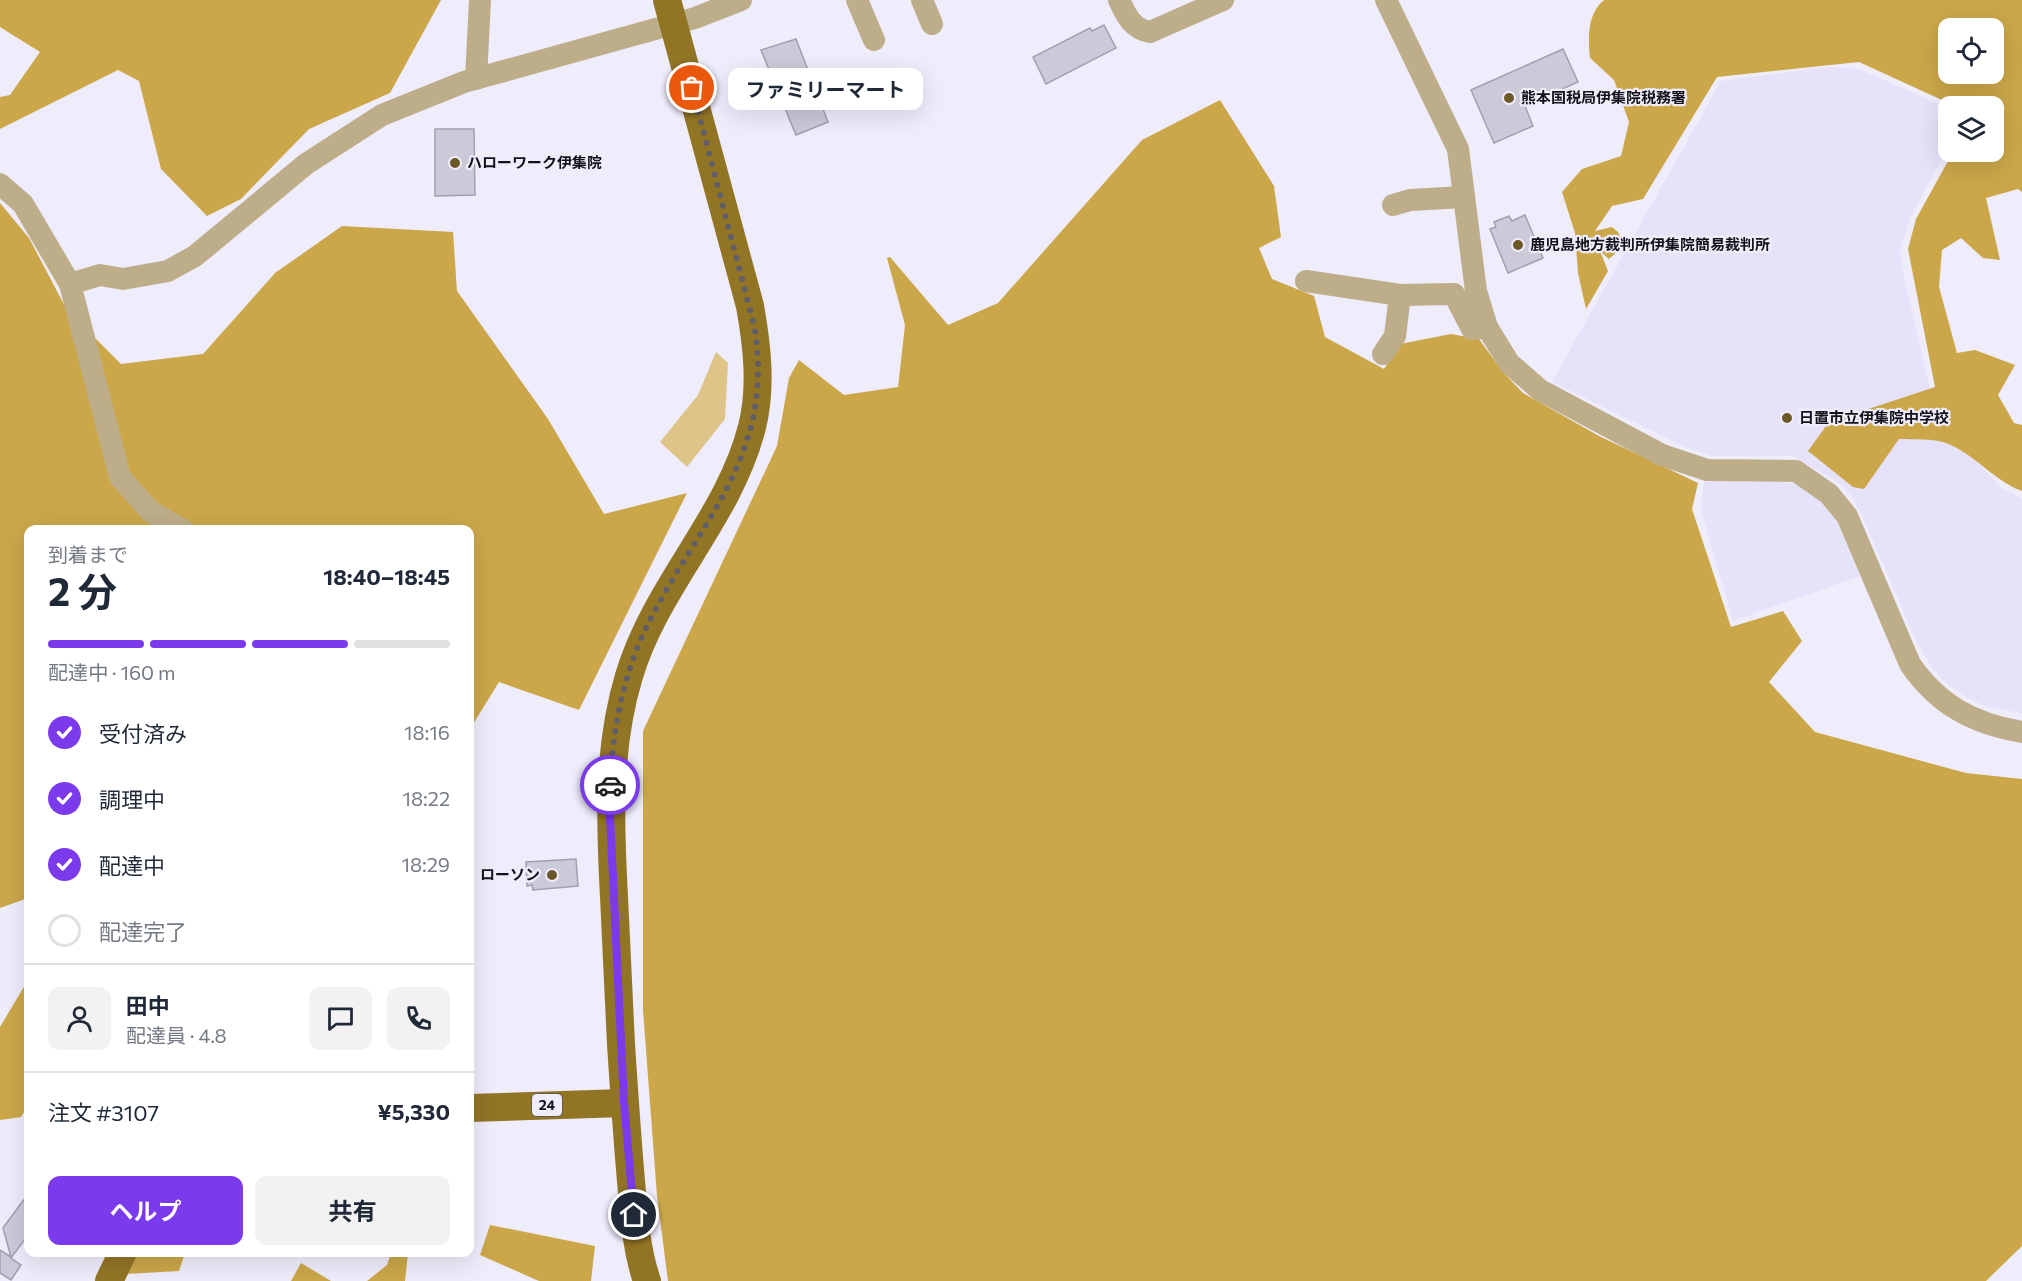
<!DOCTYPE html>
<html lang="ja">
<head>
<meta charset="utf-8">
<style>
  body { margin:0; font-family:Commissioner,"Noto Sans JP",sans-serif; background:#f2f2f3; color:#1f2937; height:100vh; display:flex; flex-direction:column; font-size:22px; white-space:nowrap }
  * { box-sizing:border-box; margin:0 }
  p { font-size:20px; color:#747a83 }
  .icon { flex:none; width:33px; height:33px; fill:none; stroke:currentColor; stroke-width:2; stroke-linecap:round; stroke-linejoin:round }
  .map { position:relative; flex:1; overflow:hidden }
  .side { position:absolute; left:24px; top:525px; width:450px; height:732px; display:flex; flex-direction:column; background:#fff; border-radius:12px; box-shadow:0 6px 24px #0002 }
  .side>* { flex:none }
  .fabs { position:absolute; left:1938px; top:18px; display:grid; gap:12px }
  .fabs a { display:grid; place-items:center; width:66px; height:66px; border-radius:12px; background:#fff; box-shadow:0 6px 24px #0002; font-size:30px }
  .pin { position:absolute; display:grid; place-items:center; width:51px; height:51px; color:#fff; margin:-26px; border:3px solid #fff; border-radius:50%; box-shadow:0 2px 6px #0007 }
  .courier { position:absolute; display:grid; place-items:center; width:60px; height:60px; margin:-30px; border:4px solid #7c3aed; border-radius:50%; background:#fff; color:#222; box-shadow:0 2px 8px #0007 }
  .bubble { position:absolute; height:42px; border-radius:12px; background:#fff; box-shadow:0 6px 24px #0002; font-size:20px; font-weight:700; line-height:42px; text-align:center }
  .head em { font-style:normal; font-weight:700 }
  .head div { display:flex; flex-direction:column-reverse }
  .head { display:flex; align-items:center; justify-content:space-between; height:102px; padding:0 24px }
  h1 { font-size:39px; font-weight:700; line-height:45px }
  .bar { display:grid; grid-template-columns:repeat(4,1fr); gap:9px 6px; align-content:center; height:72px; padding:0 24px }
  .bar i { height:8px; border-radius:4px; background:#e0e1e3 }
  .bar .on { background:#7c3aed }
  .bar p { grid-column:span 4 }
  .line { display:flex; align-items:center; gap:15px; padding:0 24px; border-top:2px solid #e0e1e3 }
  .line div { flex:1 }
  .round { display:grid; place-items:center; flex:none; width:63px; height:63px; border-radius:12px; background:#f2f2f3 }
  ol { padding:0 24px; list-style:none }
  li { display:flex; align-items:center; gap:18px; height:66px }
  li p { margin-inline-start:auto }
  li .icon { padding:6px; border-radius:50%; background:#7c3aed; color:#fff; stroke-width:4 }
  li:last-child { color:#747a83 }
  li i { width:33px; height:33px; border:3px solid #e0e1e3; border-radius:50% }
  .action { display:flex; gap:12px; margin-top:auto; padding:12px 24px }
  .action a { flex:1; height:69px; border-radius:12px; background:#7c3aed; color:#fff; font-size:24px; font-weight:700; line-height:69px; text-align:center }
  .action a+a { background:#f2f2f3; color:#1f2937 }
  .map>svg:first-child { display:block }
</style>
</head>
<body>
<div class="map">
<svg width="2022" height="1281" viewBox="0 0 2022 1281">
  <rect width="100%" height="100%" fill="#efecfc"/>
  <g fill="#e6e2fa">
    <path d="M 1827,67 L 1859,69 L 1948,108 L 1948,147 L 1910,218 L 1900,251 L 1903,273 L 1930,389 L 1977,462 L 2000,487 L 2022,499 L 2022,713 L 1987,707 L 1966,697 L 1946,683 L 1931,666 L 1916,640 L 1861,513 L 1851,495 L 1835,480 L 1792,456 L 1713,456 L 1685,447 L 1552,382 L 1721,81 Z"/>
    <path d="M 1704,481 L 1784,482 L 1798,485 L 1825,504 L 1837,522 L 1860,576 L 1733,621 L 1701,510 Z"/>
  </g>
  <path fill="#dec487" d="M 716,352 L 728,363 L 725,419 L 687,467 L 660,442 L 698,395 Z"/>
  <g fill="#cba749" fill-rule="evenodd">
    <path d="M 0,0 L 441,0 L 390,93 L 309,129 L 241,199 L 207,216 L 161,169 L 139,81 L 118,70 L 0,129 L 0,97 L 10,95 L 40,52 L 0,27 Z"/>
    <path d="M 1604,0 L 2022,0 L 2022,192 L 2018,189 L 1986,198 L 2000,260 L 1983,258 L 1961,238 L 1942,250 L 1939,287 L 1957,353 L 1975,350 L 2015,365 L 1998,395 L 2014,423 L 2022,425 L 2022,491 C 1994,481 1975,454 1946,443 C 1933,438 1913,440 1899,439 L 1864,489 L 1853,487 L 1808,451 L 1829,422 L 1935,387 L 1908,249 L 1916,219 L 1953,152 L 1994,152 L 1994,106 L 1955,106 L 1859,62 L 1717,77 L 1643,199 L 1612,206 L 1595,231 L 1612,227 L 1618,232 L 1622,241 L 1618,251 L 1609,259 L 1600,251 L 1608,271 L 1586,309 L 1578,273 L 1575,233 L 1562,192 L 1582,169 L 1621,156 L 1629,122 L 1614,80 L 1590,58 C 1588,38 1587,14 1604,0 ZM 1948,28 L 1994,28 L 1994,74 L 1948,74 Z"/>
    <path d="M 1220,100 L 1274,186 L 1281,237 L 1259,248 L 1272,279 L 1314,296 L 1325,337 L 1384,369 L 1400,344 L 1451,334 L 1479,339 L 1502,371 L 1523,393 L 1599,436 L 1698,483 L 1692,509 L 1731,627 L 1783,611 L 1802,641 L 1769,682 L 1815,732 L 1966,773 L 2022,779 L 2022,1246 L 1986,1281 L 668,1281 L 657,1196 L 643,1010 L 643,731 L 777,446 L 789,378 L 799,360 L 844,395 L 898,387 L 905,325 L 887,258 L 890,257 L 948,325 L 998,303 L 1142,140 Z"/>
    <path d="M 0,203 L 29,238 L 67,310 L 121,364 L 203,354 L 275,273 L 342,226 L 453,232 L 457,291 L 548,419 L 604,514 L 687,493 L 579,710 L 499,682 L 470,729 L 470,530 L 28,530 L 28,898 L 0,908 Z"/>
    <path d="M 28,980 L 28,1106 L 21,1117 L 0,1120 L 0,1027 Z"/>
    <path d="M 490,1225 L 595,1246 L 591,1281 L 539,1281 L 480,1255 Z"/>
    <path d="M 138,1253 L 185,1253 L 179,1271 L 126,1274 Z"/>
    <path d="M 391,1253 L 408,1253 L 405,1281 L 367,1281 L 387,1265 Z"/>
    <path d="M 301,1263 L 331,1281 L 291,1281 Z"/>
  </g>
  <g fill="#ccc9d9" stroke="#a2a0af" stroke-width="1.5">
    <path d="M 1104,25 L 1116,48 L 1046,84 L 1033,57 L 1090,28 L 1092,31 Z"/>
    <path d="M 796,39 L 828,122 L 796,135 L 761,50 Z"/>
    <path d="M 1563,49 L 1578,82 L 1525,106 L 1533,126 L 1494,143 L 1471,90 Z"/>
    <path d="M 435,129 L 474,129 L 475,195 L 435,196 Z"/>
    <path d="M 1525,215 L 1543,258 L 1508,273 L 1490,229 L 1496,227 L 1494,222 L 1509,216 L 1512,221 Z"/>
    <path d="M 576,859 L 578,886 L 533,890 L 532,885 L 527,886 L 526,862 Z"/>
    <path d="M 28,1194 L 28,1235 L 11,1258 L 21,1265 L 11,1280 L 0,1273 L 0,1250 L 11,1257 L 3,1228 Z"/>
  </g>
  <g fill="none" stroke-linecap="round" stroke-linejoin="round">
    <g stroke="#bdad88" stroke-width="22">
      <path d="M 857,0 L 874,40"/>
      <path d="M 922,0 L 932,24"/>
      <path d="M 1119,0 C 1126,15 1132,29 1150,32 L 1223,0"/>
      <path d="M 1386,0 L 1458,149 L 1476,291 L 1487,327 L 1509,363 L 1540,390 L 1662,455 L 1707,470 L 1796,471 L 1829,494 L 1847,516 L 1910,664 C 1938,705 1974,724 2022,732"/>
      <path d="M 476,79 L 480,0"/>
      <path d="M 0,184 L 23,204 L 70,284 L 120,477 L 150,511 L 183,530"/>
      <path d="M 1393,205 L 1410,200 L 1464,197"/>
      <path d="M 1306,281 L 1400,295 L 1454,294 L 1472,329 L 1487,327"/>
      <path d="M 70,284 L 100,275 L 123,279 L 168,271 L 195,256 L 306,164 L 382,115 L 464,82 L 695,18 L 741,0"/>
      <path d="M 1383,354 L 1395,336 L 1400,295"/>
    </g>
    <g stroke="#927425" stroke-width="28">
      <path d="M 470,1108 L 624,1103"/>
      <path d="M 109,1281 L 123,1252"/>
      <path d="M 647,1281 C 636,1249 634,1215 631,1181 C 627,1135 624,1090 621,1044 C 619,995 616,946 614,897 C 610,822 607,749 629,676 C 656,585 729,518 752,427 C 762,387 757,345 750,306 L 667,0"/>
    </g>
  </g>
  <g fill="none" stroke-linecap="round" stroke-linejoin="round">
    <path stroke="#605e68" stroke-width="6" stroke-dasharray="0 10.8" d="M 610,785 C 612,734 623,676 645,630 C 697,523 777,456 754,325 L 692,88"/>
    <path stroke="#7c3aed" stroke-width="8" d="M 610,785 L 610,817 L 624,1102 L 634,1215"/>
  </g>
  <g fill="#6c5827" stroke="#efecfc" stroke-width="2">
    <circle cx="1509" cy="98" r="6"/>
    <circle cx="455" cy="163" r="6"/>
    <circle cx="1518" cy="245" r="6"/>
    <circle cx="1787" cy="418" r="6"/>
    <circle cx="552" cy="875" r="6"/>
  </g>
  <g text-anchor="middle" stroke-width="4.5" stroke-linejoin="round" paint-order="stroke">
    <rect fill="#efecfc" stroke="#55535c" stroke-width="1.5" x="532" y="1094" width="30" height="22" rx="4.5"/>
    <g font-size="14" font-weight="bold" fill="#131218">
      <text x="547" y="1110">24</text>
    </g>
    <g font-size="15" font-weight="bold" fill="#131218" stroke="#efecfc" text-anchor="start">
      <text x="1521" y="103">熊本国税局伊集院税務署</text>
      <text x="467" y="168">ハローワーク伊集院</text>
      <text x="1530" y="250">鹿児島地方裁判所伊集院簡易裁判所</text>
      <text x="1799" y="423">日置市立伊集院中学校</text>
      <text x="540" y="880" text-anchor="end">ローソン</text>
    </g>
  </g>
</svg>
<div class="fabs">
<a><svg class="icon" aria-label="locate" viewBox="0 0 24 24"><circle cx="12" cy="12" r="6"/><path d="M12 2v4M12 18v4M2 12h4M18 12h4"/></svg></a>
<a><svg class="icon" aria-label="layers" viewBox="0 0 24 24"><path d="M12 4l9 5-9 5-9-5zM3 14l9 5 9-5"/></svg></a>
</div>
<div class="pin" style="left:692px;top:88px;background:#ea580c"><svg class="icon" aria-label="bag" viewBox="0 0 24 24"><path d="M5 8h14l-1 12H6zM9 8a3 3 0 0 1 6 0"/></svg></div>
<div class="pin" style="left:634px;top:1215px;background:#1f2937"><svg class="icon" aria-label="home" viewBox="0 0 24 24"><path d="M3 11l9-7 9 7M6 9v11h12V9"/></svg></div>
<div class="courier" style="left:610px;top:785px"><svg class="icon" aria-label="car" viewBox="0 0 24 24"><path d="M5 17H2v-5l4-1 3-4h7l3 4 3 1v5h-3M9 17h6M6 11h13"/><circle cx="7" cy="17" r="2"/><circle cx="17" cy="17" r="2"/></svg></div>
<div class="bubble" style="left:728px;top:68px;width:195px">ファミリーマート</div>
<section class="side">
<div class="head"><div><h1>2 分</h1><p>到着まで</p></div><em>18:40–18:45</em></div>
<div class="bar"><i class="on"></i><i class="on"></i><i class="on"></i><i></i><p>配達中 · 160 m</p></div>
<ol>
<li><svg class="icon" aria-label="check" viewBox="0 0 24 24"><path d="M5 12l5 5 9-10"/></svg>受付済み<p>18:16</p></li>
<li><svg class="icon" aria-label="check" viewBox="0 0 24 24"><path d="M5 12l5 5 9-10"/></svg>調理中<p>18:22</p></li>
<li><svg class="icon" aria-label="check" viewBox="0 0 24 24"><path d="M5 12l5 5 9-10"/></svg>配達中<p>18:29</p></li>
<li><i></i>配達完了</li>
</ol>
<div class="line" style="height:108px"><a class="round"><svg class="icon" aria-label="person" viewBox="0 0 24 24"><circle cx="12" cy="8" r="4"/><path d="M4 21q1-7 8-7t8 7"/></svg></a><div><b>田中</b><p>配達員 · 4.8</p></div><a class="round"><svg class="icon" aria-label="chat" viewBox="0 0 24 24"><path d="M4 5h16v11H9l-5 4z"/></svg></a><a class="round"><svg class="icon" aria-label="phone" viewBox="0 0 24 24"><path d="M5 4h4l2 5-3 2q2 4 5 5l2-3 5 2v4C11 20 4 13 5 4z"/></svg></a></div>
<div class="line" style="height:78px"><div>注文 #3107</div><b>¥5,330</b></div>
<div class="action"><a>ヘルプ</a><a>共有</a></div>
</section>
</div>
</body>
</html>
